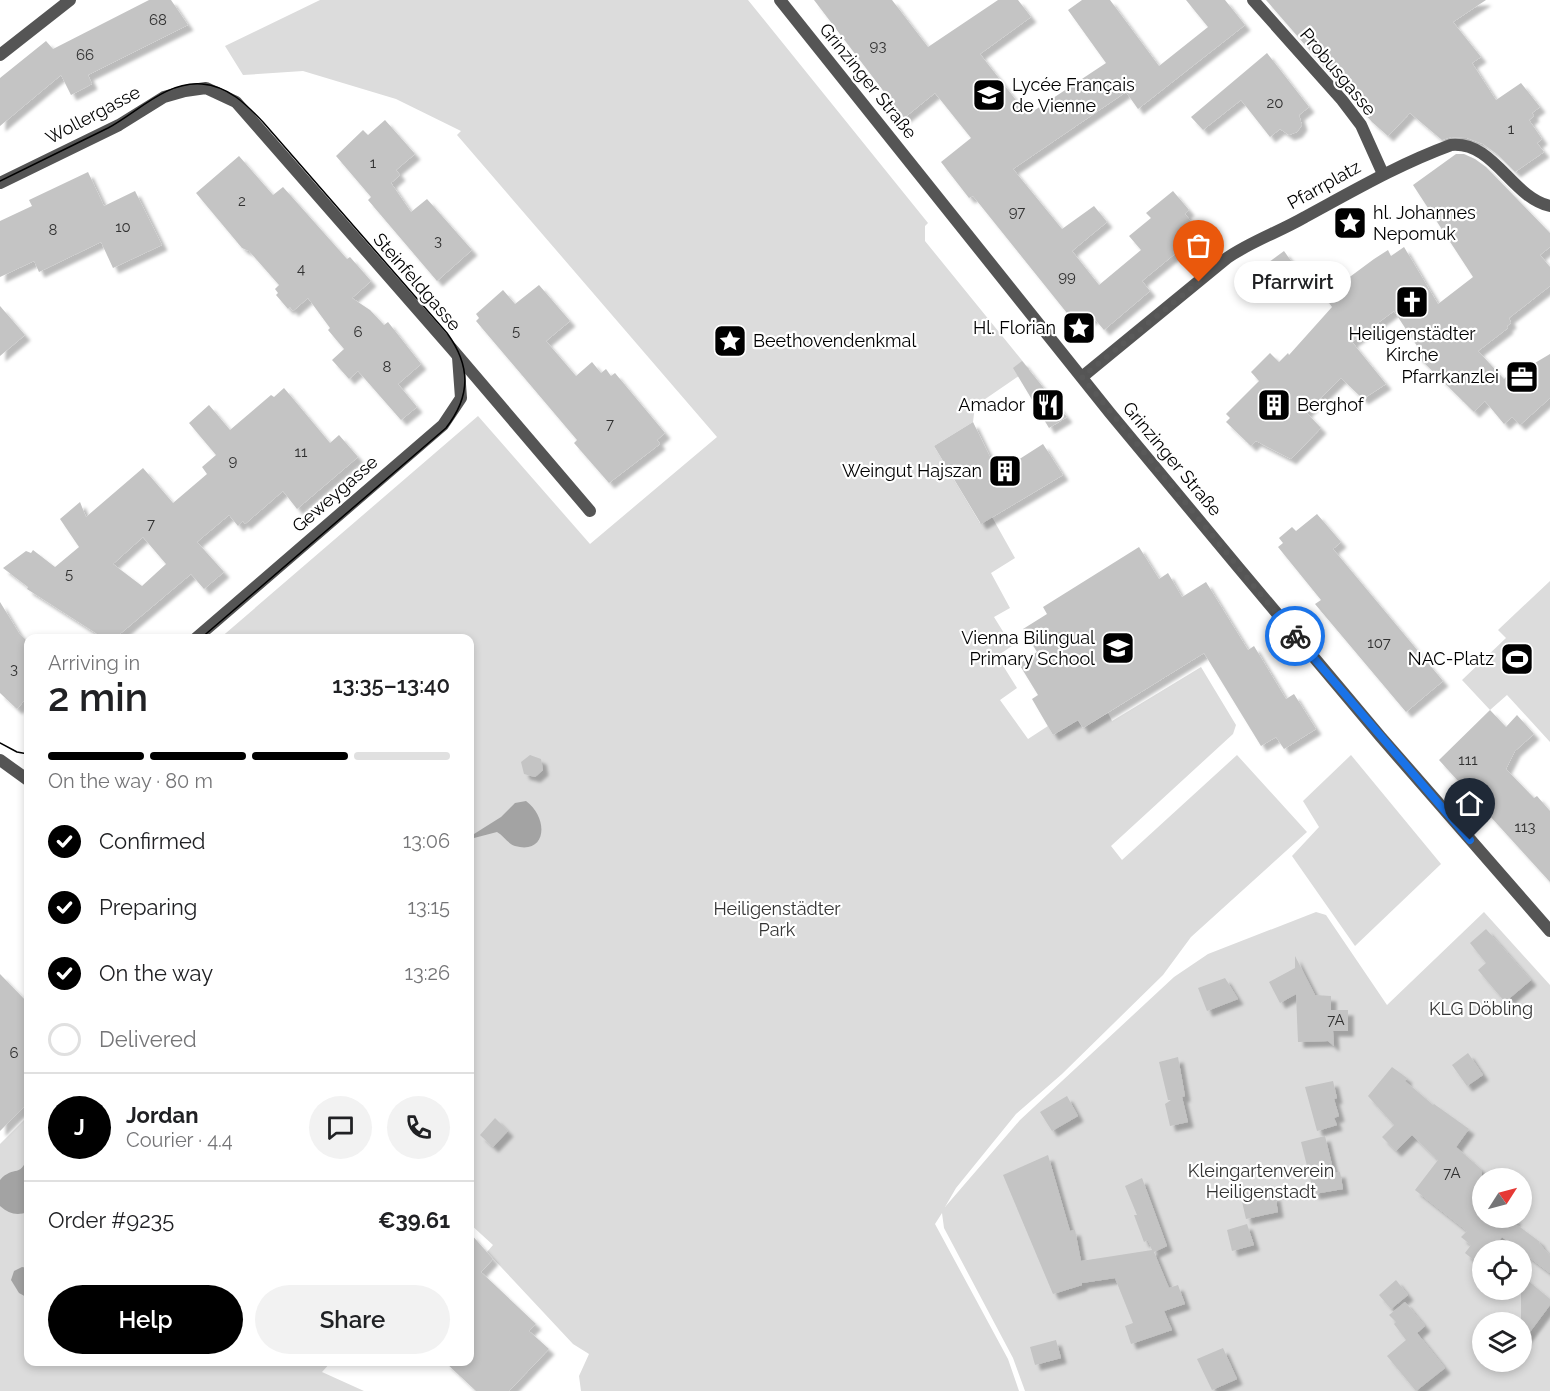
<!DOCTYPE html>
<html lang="en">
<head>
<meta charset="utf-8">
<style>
  body { margin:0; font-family:Raleway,sans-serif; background:#f2f2f2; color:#202124; height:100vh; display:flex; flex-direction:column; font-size:22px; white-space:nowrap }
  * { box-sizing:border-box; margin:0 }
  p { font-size:20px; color:#757577 }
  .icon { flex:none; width:33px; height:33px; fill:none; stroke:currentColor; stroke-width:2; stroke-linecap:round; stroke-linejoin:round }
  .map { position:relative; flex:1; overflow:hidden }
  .panel { position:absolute; left:24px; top:634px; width:450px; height:732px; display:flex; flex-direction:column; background:#fff; border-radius:12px; box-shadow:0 3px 9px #0003 }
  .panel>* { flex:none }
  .needle { width:39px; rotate:54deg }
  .buttons { position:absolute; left:1472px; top:1168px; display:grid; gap:12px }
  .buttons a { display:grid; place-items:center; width:60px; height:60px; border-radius:50%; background:#fff; box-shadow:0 3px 9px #0003; font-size:30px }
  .pin { position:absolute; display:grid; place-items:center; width:51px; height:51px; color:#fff; margin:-62px -26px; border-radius:50% 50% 50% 0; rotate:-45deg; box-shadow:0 0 6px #0007 }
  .pin .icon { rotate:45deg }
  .courier { position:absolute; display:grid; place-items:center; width:60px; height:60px; margin:-30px; border:4px solid #1a73e8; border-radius:50%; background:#fff; color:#222; box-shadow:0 2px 8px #0007 }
  .bubble { position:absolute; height:42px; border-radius:21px; background:#fff; box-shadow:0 3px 9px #0003; font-size:20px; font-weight:600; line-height:42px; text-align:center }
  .headline em { font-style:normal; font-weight:600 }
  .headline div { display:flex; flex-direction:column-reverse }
  .headline { display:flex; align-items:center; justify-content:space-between; height:102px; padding:0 24px }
  h1 { font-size:39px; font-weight:600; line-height:45px }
  .bar { display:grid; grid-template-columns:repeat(4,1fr); gap:9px 6px; align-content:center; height:72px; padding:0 24px }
  .bar i { height:8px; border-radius:4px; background:#e0e0e0 }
  .bar .active { background:#000 }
  .bar p { grid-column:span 4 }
  .line { display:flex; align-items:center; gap:15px; padding:0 24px; border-top:2px solid #e0e0e0 }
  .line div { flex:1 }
  .round { display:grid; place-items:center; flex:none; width:63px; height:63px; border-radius:32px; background:#f2f2f2 }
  ol { padding:0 24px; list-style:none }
  li { display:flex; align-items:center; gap:18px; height:66px }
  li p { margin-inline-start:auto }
  li .icon { padding:6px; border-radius:50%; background:#000; color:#fff; stroke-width:4 }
  li:last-child { color:#757577 }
  li i { width:33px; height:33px; border:3px solid #e0e0e0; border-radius:50% }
  .primary-button { display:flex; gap:12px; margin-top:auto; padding:12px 24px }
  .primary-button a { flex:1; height:69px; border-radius:36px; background:#000; color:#fff; font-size:24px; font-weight:600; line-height:69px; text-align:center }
  .primary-button a+a { background:#f2f2f2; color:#202124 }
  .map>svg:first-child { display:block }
</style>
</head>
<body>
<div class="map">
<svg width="1550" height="1391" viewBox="0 0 1550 1391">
  <defs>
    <filter id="shadow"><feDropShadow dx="5.5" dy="5.5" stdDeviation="1.5" flood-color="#0004"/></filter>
  </defs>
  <rect width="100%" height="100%" fill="#fff"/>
  <g fill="#dcdcdc" fill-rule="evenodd">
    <path d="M 320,0 L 748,0 L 928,223 L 925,226 L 925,241 L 1029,369 L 975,406 L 973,422 L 934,446 L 980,523 L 992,517 L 1015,558 L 991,573 L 1010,608 L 994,617 L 1012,646 L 997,656 L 1017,688 L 1000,700 L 1028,739 L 1048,726 L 1053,735 L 1078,720 L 1083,728 L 1108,713 L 1112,721 L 1201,667 L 1236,725 L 1233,734 L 1111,846 L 1122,860 L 1237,755 L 1307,832 L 1191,937 L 1163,975 L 1062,1074 L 1016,1114 L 956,1188 L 945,1207 L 1020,1120 L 1174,977 L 1208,954 L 1316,912 L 1326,915 L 1387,1005 L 1484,912 L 1550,985 L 1550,1391 L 1025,1391 L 1013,1358 L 944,1228 L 942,1213 L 935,1224 L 1008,1359 L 1019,1391 L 581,1391 L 579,1376 L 589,1354 L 573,1344 L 487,1252 L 493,1245 L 470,1224 L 470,639 L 219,639 L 478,416 L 590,544 L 717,437 L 457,135 L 461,131 L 396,99 L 303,71 L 243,75 L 225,46 ZM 1482,1179 L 1521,1179 L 1521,1218 L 1482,1218 ZM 1482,1251 L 1521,1251 L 1521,1290 L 1482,1290 ZM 1482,1323 L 1521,1323 L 1521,1362 L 1482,1362 Z"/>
    <path d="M 1550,581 L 1550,742 L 1507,695 L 1490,710 L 1462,680 L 1506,638 L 1498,630 Z"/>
    <path d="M 1351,755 L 1441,864 L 1355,946 L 1292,856 L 1319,827 L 1303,801 Z"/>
    <path d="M 28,1116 L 28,1362 L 331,1362 L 322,1372 L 364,1391 L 0,1391 L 0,1144 Z"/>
  </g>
  <g fill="#a3a3a3">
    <path d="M 526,801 C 549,818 547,855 515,846 C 507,843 504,836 497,832 L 474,838 L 474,834 L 501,817 L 515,803 Z"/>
    <path d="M 28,1153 L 28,1212 C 17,1216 9,1214 0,1206 L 0,1180 C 14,1164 22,1180 28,1153 Z"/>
    <path d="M 22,1267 L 28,1268 L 28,1298 L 19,1293 L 11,1280 L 14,1271 Z"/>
  </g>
  <g fill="#c4c4c4" fill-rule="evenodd" filter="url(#shadow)">
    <path d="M 149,0 L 171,0 L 188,25 L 88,75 L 92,84 L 71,95 L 61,75 L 0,126 L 0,78 L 46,41 L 53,49 Z"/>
    <path d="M 814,0 L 892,0 L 928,47 L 998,0 L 1018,0 L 1031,17 L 980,54 L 1019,104 L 1024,100 L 1032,112 L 1106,63 L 1068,10 L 1082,0 L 1110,0 L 1159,66 L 1208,27 L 1186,0 L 1225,0 L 1245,25 L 1138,109 L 1126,92 L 1013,169 L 1062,229 L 1094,206 L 1107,222 L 1072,251 L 1099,285 L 1141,250 L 1129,236 L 1151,218 L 1146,213 L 1173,191 L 1189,210 L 1185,214 L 1194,225 L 1187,231 L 1193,239 L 1142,281 L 1150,291 L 1104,330 L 1093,317 L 1079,328 L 973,196 L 969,198 L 941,162 L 971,138 L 935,93 L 904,118 Z"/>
    <path d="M 1266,0 L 1486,0 L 1453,22 L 1481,57 L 1472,63 L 1496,100 L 1521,83 L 1540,107 L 1532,113 L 1534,116 L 1529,120 L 1542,139 L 1537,143 L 1544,152 L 1515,172 L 1497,154 L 1483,144 L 1467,138 L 1451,137 L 1442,140 L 1410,113 L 1388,136 L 1372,122 Z"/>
    <path d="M 1267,53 L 1309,107 L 1299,115 L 1302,125 L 1297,132 L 1289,135 L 1280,129 L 1270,137 L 1241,100 L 1203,130 L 1191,117 Z"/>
    <path d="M 385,120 L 415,154 L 396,170 L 400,175 L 391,183 L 411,212 L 427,199 L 472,250 L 437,281 L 368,200 L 371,197 L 336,156 L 363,130 L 368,135 Z"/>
    <path d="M 1456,154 L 1464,154 L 1475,159 L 1486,167 L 1550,233 L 1550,247 L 1540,255 L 1550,267 L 1550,286 L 1509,318 L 1511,323 L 1507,326 L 1508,328 L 1478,351 L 1504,379 L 1518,365 L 1523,370 L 1550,354 L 1550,398 L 1520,425 L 1512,417 L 1504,424 L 1485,401 L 1474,412 L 1413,352 L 1419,349 L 1394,311 L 1352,342 L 1386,384 L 1363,399 L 1341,378 L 1306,412 L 1321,428 L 1291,459 L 1256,441 L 1251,446 L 1226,422 L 1230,418 L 1226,414 L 1259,381 L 1251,372 L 1270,353 L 1279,362 L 1288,353 L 1289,355 L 1332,307 L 1324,296 L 1374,259 L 1388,250 L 1391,256 L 1404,247 L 1438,304 L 1473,277 L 1413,185 Z"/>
    <path d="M 239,156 L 273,195 L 283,187 L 347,259 L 350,257 L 371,281 L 352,298 L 370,310 L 384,325 L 388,322 L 421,364 L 398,384 L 417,407 L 401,420 L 358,371 L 349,379 L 332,360 L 344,349 L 328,330 L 330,328 L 308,298 L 293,311 L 290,307 L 288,309 L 276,295 L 278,293 L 275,289 L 279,285 L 249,251 L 242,248 L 196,193 Z"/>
    <path d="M 88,172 L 104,206 L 135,191 L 162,245 L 113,268 L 101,242 L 39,272 L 34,261 L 0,277 L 0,221 L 32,206 L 29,200 Z"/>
    <path d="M 1284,251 L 1299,272 L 1280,285 L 1265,265 Z"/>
    <path d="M 539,285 L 570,321 L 546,341 L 576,376 L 592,362 L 601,373 L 606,369 L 611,376 L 615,373 L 665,433 L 657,440 L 660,444 L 609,483 L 574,443 L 577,440 L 476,321 L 479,318 L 476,314 L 503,290 L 515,304 Z"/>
    <path d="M 0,306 L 25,335 L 0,356 Z"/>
    <path d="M 1022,361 L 1067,417 L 1049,428 L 1013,368 Z"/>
    <path d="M 284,388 L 330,443 L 339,435 L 358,457 L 297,509 L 283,491 L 245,524 L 243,521 L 238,526 L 229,515 L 197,542 L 224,572 L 204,589 L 191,574 L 114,639 L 105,639 L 27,589 L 28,587 L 3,568 L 26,551 L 31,553 L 33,550 L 55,567 L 79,547 L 60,519 L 80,502 L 86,517 L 143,468 L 173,503 L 207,474 L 202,467 L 216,455 L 189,423 L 209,405 L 230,430 L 271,395 L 274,397 ZM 143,537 L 166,564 L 142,586 L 113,564 Z"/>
    <path d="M 973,422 L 992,461 L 1001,456 L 1007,467 L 1043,444 L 1063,475 L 981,524 L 934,446 Z"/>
    <path d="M 1317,514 L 1341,542 L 1333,549 L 1443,681 L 1406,712 L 1315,604 L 1321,600 L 1278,547 L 1283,543 L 1279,538 L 1292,527 L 1296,531 Z"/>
    <path d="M 1139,547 L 1159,579 L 1168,573 L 1182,597 L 1206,582 L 1248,650 L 1254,646 L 1286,699 L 1294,694 L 1316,729 L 1284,749 L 1276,737 L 1261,746 L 1204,653 L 1083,728 L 1078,720 L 1053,735 L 1032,699 L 1038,695 L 1019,664 L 1037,652 L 1023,629 L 1047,614 L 1043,607 Z"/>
    <path d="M 0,602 L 19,633 L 28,642 L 28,696 L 17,709 L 0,693 Z"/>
    <path d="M 1490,710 L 1506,727 L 1517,715 L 1534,734 L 1515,751 L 1506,769 L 1534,798 L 1537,796 L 1550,811 L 1550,882 L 1439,760 Z"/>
    <path d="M 530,755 L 541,759 L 543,770 L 535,777 L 524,774 L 521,762 Z"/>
    <path d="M 1486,929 L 1531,980 L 1505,1002 L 1478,970 L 1486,963 L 1470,943 Z"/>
    <path d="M 1295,956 L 1315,995 L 1331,996 L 1331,1010 L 1348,1010 L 1348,1031 L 1333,1031 L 1334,1046 L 1328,1041 L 1298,1042 L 1296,994 L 1280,1003 L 1269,982 L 1295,968 Z"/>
    <path d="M 0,974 L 28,1003 L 28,1103 L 0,1131 Z"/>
    <path d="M 1225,978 L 1238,999 L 1207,1011 L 1198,988 Z"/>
    <path d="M 1468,1053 L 1483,1075 L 1467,1086 L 1452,1065 Z"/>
    <path d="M 1178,1057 L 1185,1096 L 1182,1097 L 1188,1122 L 1170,1126 L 1165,1104 L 1171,1100 L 1168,1100 L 1159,1062 Z"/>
    <path d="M 1392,1067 L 1407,1078 L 1405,1081 L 1433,1105 L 1434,1104 L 1469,1129 L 1456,1147 L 1482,1170 L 1482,1218 L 1516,1218 L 1513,1222 L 1540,1242 L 1539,1243 L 1550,1256 L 1550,1273 L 1502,1237 L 1491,1251 L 1482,1251 L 1482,1262 L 1480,1265 L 1465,1253 L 1471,1245 L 1461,1237 L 1467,1231 L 1415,1190 L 1438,1160 L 1412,1135 L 1396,1151 L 1382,1137 L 1394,1125 L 1368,1096 Z"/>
    <path d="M 1333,1081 L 1337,1098 L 1334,1099 L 1339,1116 L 1334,1118 L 1337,1125 L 1317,1131 L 1305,1087 Z"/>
    <path d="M 1067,1096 L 1078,1116 L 1052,1131 L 1040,1112 Z"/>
    <path d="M 495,1118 L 508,1131 L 493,1147 L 480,1135 Z"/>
    <path d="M 1325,1136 L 1334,1173 L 1340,1172 L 1343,1189 L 1314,1194 L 1301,1142 Z"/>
    <path d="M 1048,1155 L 1070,1231 L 1075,1230 L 1081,1261 L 1152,1250 L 1148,1240 L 1144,1242 L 1134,1215 L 1137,1215 L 1125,1186 L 1142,1178 L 1167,1246 L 1154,1252 L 1169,1288 L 1178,1285 L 1185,1304 L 1164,1311 L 1172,1330 L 1131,1344 L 1125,1326 L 1133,1323 L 1115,1278 L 1082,1283 L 1082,1285 L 1053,1294 L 1003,1175 Z"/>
    <path d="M 1260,1188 L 1262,1197 L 1275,1195 L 1278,1212 L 1246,1219 L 1240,1193 Z"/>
    <path d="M 1247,1224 L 1254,1245 L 1232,1251 L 1227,1230 Z"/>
    <path d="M 470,1233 L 493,1259 L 481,1272 L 536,1324 L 529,1331 L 549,1349 L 509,1391 L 476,1391 L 445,1362 L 470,1362 Z"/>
    <path d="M 1521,1275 L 1550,1299 L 1550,1305 L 1521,1344 Z"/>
    <path d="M 1396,1280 L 1408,1295 L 1391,1309 L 1379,1295 Z"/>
    <path d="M 1405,1302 L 1425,1326 L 1417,1333 L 1445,1368 L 1416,1391 L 1387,1356 L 1406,1340 L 1394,1324 L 1396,1322 L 1389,1315 Z"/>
    <path d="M 1056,1340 L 1061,1358 L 1035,1365 L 1030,1347 Z"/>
    <path d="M 1223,1348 L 1237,1379 L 1212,1390 L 1197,1359 Z"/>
  </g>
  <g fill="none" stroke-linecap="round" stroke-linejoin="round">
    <g stroke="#555" stroke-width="12">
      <path d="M 1253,0 L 1342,100 L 1361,125 L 1383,174"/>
      <path d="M 0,183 L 119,125 L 164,97 L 185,91 L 206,88 L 236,102 L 452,349 L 590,511"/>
      <path d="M 1082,377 L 1227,258 C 1252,241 1279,232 1305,217 C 1353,191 1399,164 1451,145 C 1494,141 1511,197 1550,206"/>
      <path d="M 195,639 L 443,425 L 461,398 L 458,357"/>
      <path d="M 0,760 L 28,780"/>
    </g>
    <g stroke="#555" stroke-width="12">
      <path d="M 780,0 L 1110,413 L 1238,567 L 1380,736 L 1550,931"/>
      <path d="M 0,55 L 70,0"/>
    </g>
    <g stroke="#000" stroke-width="1.5">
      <path d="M 0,181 C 36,163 72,146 108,128 C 138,112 166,81 202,84 C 228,86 246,104 263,122 L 447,333 C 471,366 471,396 446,428 L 200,639"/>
      <path d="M 0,743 L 17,752 L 28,754"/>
    </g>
  </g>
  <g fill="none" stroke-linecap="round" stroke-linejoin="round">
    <path stroke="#595959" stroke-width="6" stroke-dasharray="0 10.8" d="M 1199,282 L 1082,377 L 1295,636"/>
    <path stroke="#1a73e8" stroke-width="8" d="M 1295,636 L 1470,840"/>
  </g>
  <defs>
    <g id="school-square" transform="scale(1.725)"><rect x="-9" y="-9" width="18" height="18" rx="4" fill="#000" stroke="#fff"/><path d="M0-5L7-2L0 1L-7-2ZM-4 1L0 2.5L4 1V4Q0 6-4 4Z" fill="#fff"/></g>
    <g id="sight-square" transform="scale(1.725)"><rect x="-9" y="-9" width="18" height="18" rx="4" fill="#000" stroke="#fff"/><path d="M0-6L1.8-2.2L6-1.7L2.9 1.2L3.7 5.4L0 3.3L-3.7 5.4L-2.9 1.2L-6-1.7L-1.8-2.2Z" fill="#fff"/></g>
    <g id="church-square" transform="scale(1.725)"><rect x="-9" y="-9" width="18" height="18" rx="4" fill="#000" stroke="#fff"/><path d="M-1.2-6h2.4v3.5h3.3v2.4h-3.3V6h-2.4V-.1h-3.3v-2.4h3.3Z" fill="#fff"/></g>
    <g id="office-square" transform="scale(1.725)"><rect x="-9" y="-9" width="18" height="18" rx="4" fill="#000" stroke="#fff"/><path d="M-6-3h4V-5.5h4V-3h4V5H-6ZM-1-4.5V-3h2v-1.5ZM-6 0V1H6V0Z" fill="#fff"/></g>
    <g id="restaurant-square" transform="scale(1.725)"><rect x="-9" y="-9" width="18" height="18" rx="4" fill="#000" stroke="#fff"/><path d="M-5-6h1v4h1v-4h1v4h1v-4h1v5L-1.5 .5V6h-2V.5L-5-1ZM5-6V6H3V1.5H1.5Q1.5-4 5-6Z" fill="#fff"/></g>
    <g id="building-square" transform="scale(1.725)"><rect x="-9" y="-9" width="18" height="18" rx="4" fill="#000" stroke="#fff"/><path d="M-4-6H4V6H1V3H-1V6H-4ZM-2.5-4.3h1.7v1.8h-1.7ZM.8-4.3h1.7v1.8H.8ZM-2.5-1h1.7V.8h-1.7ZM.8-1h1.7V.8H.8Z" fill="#fff"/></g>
    <g id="stadium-square" transform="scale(1.725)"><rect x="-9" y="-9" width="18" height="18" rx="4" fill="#000" stroke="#fff"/><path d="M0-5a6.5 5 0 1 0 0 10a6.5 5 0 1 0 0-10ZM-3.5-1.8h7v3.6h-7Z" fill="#fff"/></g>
  </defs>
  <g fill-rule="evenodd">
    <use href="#school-square" x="989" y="95"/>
    <use href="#sight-square" x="1350" y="223"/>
    <use href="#church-square" x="1412" y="302"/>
    <use href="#sight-square" x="1079" y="328"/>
    <use href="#sight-square" x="730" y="341"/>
    <use href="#office-square" x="1522" y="377"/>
    <use href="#restaurant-square" x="1048" y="405"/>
    <use href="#building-square" x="1274" y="405"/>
    <use href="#building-square" x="1005" y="471"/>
    <use href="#school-square" x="1118" y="648"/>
    <use href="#stadium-square" x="1517" y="659"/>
  </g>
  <g text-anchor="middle" stroke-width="4.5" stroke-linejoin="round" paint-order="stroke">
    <g font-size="15" fill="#313131">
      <text x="158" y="25">68</text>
      <text x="878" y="51">93</text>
      <text x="85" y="60">66</text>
      <text x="1275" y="108">20</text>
      <text x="1511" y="134">1</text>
      <text x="373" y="168">1</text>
      <text x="242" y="206">2</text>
      <text x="1017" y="217">97</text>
      <text x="123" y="232">10</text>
      <text x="53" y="235">8</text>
      <text x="438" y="246">3</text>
      <text x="301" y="274">4</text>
      <text x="1067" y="282">99</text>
      <text x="516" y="336">5</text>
      <text x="358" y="337">6</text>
      <text x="387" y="372">8</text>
      <text x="610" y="429">7</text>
      <text x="301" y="457">11</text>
      <text x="233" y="466">9</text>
      <text x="151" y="529">7</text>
      <text x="69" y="579">5</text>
      <text x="1379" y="648">107</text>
      <text x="14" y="674">3</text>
      <text x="1468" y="765">111</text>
      <text x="1525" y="832">113</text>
      <text x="1336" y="1025">7A</text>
      <text x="14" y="1058">6</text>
      <text x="1452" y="1178">7A</text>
    </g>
    <g font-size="18" fill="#000" stroke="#fff">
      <text transform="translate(1338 72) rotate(50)" y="6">Probusgasse</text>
      <text transform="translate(868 81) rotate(51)" y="6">Grinzinger Straße</text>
      <text transform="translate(93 115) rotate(-28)" y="6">Wollergasse</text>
      <text transform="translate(1324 185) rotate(-29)" y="6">Pfarrplatz</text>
      <text transform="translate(417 282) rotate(49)" y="6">Steinfeldgasse</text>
      <text transform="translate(1172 459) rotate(50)" y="6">Grinzinger Straße</text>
      <text transform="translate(335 494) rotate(-41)" y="6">Geweygasse</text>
    </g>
    <g font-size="18" fill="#000" stroke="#fff" text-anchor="end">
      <text x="1012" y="91" text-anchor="start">Lycée Français<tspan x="1012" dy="21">de Vienne</tspan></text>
      <text x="1373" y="219" text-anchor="start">hl. Johannes<tspan x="1373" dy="21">Nepomuk</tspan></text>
      <text x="1056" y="334">Hl. Florian</text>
      <text x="1412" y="340" text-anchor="middle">Heiligenstädter<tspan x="1412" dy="21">Kirche</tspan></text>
      <text x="753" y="347" text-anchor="start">Beethovendenkmal</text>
      <text x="1499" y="383">Pfarrkanzlei</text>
      <text x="1025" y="411">Amador</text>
      <text x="1297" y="411" text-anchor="start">Berghof</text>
      <text x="982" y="477">Weingut Hajszan</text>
      <text x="1095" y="644">Vienna Bilingual<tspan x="1095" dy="21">Primary School</tspan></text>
      <text x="1494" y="665">NAC-Platz</text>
    </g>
    <g font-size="18" fill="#333" stroke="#fff">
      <text x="777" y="915">Heiligenstädter<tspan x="777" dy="21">Park</tspan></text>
      <text x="1481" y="1015">KLG Döbling</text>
      <text x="1261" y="1177">Kleingartenverein<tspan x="1261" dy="21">Heiligenstadt</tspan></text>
    </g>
  </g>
</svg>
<div class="buttons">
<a><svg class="needle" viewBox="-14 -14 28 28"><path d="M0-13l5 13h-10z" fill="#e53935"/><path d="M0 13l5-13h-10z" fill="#757577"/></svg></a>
<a><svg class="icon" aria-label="locate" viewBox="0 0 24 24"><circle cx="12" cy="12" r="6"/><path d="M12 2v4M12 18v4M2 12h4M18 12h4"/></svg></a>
<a><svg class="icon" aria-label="layers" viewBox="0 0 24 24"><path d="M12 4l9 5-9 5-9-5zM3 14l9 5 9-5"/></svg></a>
</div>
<div class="pin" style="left:1199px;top:282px;background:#ea580c"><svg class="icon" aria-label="bag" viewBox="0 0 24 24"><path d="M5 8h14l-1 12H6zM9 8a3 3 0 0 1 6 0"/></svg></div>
<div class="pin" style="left:1470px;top:840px;background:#1f2937"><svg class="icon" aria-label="home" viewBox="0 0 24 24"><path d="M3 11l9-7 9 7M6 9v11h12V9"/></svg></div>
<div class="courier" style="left:1295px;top:636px"><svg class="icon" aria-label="bike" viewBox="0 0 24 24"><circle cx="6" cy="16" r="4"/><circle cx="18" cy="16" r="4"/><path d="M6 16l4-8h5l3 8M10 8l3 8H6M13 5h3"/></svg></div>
<div class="bubble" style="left:1234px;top:261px;width:117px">Pfarrwirt</div>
<section class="panel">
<div class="headline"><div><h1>2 min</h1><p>Arriving in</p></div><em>13:35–13:40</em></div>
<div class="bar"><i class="active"></i><i class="active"></i><i class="active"></i><i></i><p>On the way · 80 m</p></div>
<ol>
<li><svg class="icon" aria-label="check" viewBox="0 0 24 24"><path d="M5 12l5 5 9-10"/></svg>Confirmed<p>13:06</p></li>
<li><svg class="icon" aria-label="check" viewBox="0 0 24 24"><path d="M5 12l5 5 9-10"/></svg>Preparing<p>13:15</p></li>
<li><svg class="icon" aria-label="check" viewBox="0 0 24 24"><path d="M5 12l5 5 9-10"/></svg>On the way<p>13:26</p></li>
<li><i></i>Delivered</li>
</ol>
<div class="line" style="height:108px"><b class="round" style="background:#000;color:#fff">J</b><div><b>Jordan</b><p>Courier · 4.4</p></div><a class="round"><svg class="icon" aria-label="chat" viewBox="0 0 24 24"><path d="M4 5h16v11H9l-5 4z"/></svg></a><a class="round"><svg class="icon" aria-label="phone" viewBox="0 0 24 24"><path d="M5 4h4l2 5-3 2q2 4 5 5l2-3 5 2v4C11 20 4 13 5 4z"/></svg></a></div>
<div class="line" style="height:78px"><div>Order #9235</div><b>€39.61</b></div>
<div class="primary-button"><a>Help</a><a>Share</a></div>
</section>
</div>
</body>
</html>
